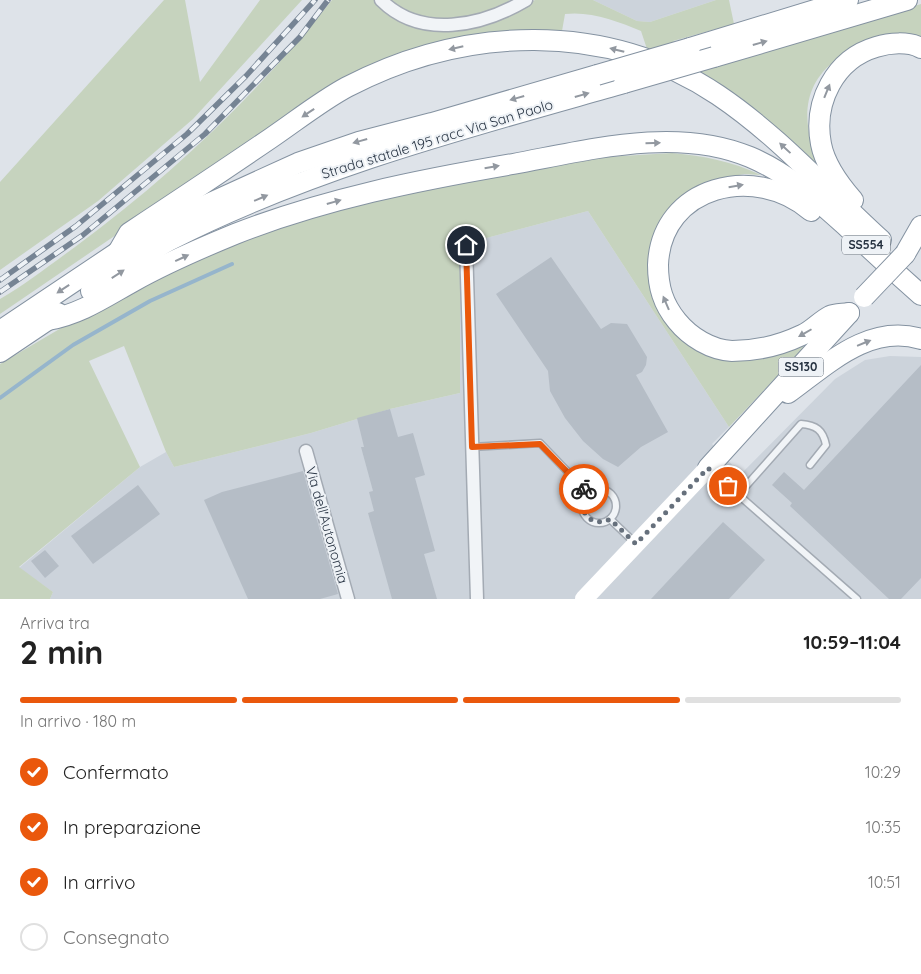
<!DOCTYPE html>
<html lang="it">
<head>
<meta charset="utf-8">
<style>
  body { margin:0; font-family:Quicksand,sans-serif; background:#f2f2f2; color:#222; height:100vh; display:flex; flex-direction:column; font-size:19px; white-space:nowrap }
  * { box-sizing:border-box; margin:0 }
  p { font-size:16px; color:#767676 }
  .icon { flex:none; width:28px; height:28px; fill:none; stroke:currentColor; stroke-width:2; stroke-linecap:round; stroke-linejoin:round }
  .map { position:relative; height:599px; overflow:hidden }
  .side { display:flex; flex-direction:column; background:#fff; flex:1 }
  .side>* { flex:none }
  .pin { position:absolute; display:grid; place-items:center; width:42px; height:42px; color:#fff; margin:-21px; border:2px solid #fff; border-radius:50%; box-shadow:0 1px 5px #0007 }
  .courier { position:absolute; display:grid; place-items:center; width:50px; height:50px; margin:-25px; border:4px solid #ea580c; border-radius:50%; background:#fff; color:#222; box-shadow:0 1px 6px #0007 }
  .head em { font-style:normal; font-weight:700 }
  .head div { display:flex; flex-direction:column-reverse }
  .head { display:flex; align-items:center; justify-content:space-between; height:85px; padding:0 20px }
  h1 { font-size:32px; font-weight:700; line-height:38px }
  .bar { display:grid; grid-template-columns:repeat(4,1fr); gap:8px 5px; align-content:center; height:60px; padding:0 20px }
  .bar i { height:6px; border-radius:4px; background:#e0e0e0 }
  .bar .selected { background:#ea580c }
  .bar p { grid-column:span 4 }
  ol { padding:0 20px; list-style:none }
  li { display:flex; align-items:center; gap:15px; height:55px }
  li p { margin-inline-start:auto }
  li .icon { padding:5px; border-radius:50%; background:#ea580c; color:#fff; stroke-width:4 }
  li:last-child { color:#767676 }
  li i { width:28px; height:28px; border:2px solid #e0e0e0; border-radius:50% }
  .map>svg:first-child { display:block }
</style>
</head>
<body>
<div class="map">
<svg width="921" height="599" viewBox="0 0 921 599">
  <rect width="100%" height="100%" fill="#dee3e9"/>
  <g fill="#ccd3db">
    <path d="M 593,0 L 716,0 L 650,22 L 637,21 Z"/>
    <path d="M 588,211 L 729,427 L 712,444 L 741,474 L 835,379 L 865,360 L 890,356 L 921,357 L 921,599 L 50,599 L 53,592 L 19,568 L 140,467 L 166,452 L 174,467 L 311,433 L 390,409 L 460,393 L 460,245 Z"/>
  </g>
  <g fill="#c6d3be">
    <path d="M 164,0 L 185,0 L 200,82 L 260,0 L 302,0 L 193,119 L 98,201 L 0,270 L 0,182 Z"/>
    <path d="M 332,0 L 375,0 L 388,15 L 412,25 L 455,30 L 486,25 L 535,0 L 593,0 L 637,21 L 650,22 L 716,0 L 729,0 L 734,24 L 673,41 L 723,60 L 736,58 L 921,4 L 921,41 C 906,42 864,43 852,48 C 847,50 842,56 837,59 C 797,89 804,129 820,169 L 774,125 L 727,89 L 647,49 L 641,31 C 617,21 591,11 565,14 L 562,31 C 517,29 474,34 429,46 L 135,222 L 0,314 L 0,299 C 26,284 50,265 75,247 C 171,176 258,94 332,0 Z"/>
    <path d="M 391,0 L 509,0 L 510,5 C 463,19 433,33 391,0 Z"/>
    <path d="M 672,153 C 704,156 731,161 761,175 L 744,174 L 714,180 L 686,196 L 669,217 L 657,299 L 742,360 L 771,356 L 803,344 L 804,348 L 729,427 L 588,211 L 460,245 L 460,393 L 390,409 L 311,433 L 174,467 L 166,452 L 124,346 L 89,361 L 140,467 L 19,567 L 53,592 L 50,599 L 0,599 L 0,364 L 102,304 L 236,240 L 384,196 L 606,157 Z"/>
  </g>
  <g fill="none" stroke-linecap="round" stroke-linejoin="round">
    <path stroke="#96b5cc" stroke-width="4" d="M 0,398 L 73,345 L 150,301 L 232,264"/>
  </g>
  <g fill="#b5bdc6">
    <path d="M 551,257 L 601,329 L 611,323 L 627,324 L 647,357 L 646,365 L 642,372 L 636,375 L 668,432 L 641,447 L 618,467 L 603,459 L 583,441 L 565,418 L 550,391 L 548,371 L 496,294 Z"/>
    <path d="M 921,365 L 921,578 L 901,599 L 889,599 L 790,506 L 792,503 L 772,485 L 784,472 L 804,490 Z"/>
    <path d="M 390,409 L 398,437 L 413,433 L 425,475 L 415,478 L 435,551 L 424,554 L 437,599 L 392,599 L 368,513 L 374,511 L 369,492 L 373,491 L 361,447 L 364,447 L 357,418 Z"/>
    <path d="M 303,471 L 338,594 L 320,599 L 248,599 L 204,500 L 222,492 Z"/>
    <path d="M 138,485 L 160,514 L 93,564 L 71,536 Z"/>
    <path d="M 723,522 L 765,560 L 729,599 L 651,599 Z"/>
    <path d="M 45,550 L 59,566 L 45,578 L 31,561 Z"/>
  </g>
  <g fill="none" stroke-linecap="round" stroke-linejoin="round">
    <g stroke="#a3aab3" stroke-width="9">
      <g id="service">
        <path d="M 472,447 L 540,443 L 588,493"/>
        <path d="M 709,469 L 857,599"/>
        <circle cx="599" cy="506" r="17"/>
        <path d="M 738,495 L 801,424 C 816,425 823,430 826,445 L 810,465"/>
        <path d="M 610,519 L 635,543"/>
      </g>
    </g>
    <g stroke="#a3aab3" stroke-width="15">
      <g id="minor">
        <path d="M 381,0 C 421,40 482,26 526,0"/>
        <path d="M 466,245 L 477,599"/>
        <path d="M 306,451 L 348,599"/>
      </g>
    </g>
    <g stroke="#8492a1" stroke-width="22">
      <g id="trunk">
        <path d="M 690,48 L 848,0"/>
        <path d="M 714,57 L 907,0"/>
        <path d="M 853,200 C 839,184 825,165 821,144 C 813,102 835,59 876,47 C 889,43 908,41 921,48"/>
        <path d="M 811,211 C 756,163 661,185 658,265 C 658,287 663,304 677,321 C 690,337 711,350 732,351 C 756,351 781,345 802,335 C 812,331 820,321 830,316 C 835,314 843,314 849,313"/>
        <path d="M 118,252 L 129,233 C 176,202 224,170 271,138 C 296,121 321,101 347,87 C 464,26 606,20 718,95 C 779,136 827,191 881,240"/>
        <path d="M 905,254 L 921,226"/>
        <path d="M 91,291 C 117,274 143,255 170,240 C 314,167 469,127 624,83"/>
        <path d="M 48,320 C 81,314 105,297 134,281 C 166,263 201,248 235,234 C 324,199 419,180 513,164 C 589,150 676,126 750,157 C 788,173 817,200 847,227 C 871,250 896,273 921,295"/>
        <path d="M 0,331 L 118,252 L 184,215 L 298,163 L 359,142 L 432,123 L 597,75"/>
        <path d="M 0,352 L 58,313"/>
        <path d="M 788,393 C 827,365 869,323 921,339"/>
        <path d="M 708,468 L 849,313"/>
      </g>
    </g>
    <use href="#service" stroke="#f1f4f7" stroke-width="6"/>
    <use href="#minor" stroke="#f1f4f7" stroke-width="12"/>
    <path stroke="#fff" stroke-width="18" d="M 584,599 L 708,468"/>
    <use href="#trunk" stroke="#fff" stroke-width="20"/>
    <g stroke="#768494" stroke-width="5.5">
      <g id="rail">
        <path d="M 0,280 L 76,226 L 187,134 L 246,76 L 315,0"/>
        <path d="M 0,292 L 83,235 L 205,134 L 300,37 L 328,0"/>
      </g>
    </g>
    <use href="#rail" stroke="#eef2f6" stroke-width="4" stroke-dasharray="11" stroke-linecap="butt"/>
    <g stroke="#8492a1" stroke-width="22" stroke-linecap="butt">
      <g id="trunk-bridge">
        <path d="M 597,75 L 690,48"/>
        <path d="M 624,83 L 714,57"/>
        <path d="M 864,297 L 905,254"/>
      </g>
    </g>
    <use href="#trunk-bridge" stroke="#fff" stroke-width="20"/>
  </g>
  <defs><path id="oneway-solid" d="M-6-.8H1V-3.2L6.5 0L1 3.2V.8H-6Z" transform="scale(1.25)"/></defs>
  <g fill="#9298a0">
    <use href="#oneway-solid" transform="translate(760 43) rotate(-16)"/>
    <use href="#oneway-solid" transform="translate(456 48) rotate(167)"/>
    <use href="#oneway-solid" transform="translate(617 50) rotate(-166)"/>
    <use href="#oneway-solid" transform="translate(827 91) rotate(-68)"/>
    <use href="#oneway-solid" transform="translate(582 95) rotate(-16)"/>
    <use href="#oneway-solid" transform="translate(517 98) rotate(164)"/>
    <use href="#oneway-solid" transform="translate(308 113) rotate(146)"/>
    <use href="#oneway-solid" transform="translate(360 141) rotate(164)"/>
    <use href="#oneway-solid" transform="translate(653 143) rotate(-2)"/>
    <use href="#oneway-solid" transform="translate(785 148) rotate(-137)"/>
    <use href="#oneway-solid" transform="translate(492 167) rotate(-10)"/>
    <use href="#oneway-solid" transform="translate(736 186) rotate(-10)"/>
    <use href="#oneway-solid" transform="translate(261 198) rotate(-23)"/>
    <use href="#oneway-solid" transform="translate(334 202) rotate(-16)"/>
    <use href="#oneway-solid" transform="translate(182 258) rotate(-25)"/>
    <use href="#oneway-solid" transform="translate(118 274) rotate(-33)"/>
    <use href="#oneway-solid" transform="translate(63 289) rotate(146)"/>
    <use href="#oneway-solid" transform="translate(666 303) rotate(-113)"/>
    <use href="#oneway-solid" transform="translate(805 333) rotate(150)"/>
    <use href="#oneway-solid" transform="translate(864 343) rotate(-22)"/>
  </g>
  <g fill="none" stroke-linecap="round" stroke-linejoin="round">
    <path stroke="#66707c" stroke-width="5" stroke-dasharray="0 9" d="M 584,489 L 588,493 C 574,510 592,529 610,519 L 636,544 L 708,468 L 728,486"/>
    <path stroke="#ea580c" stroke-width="6" d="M 466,245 L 472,447 L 540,444 L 584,489"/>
  </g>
  <g text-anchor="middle" stroke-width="4" stroke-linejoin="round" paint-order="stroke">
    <g fill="#eef2f6" stroke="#626c77" stroke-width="1">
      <rect x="842" y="235.5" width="48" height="19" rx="4"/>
      <rect x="778.5" y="357.5" width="45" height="19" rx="4"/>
    </g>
    <g font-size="12" font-weight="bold" fill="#263241">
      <text x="866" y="249">SS554</text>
      <text x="801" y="371">SS130</text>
    </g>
    <g font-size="14" fill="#263241" stroke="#eef2f6">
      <text transform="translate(437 139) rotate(-17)" y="5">Strada statale 195 racc Via San Paolo</text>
      <text transform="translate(327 525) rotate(74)" y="5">Via dell'Autonomia</text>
    </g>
  </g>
</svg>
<div class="pin" style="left:728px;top:486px;background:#ea580c"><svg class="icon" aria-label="bag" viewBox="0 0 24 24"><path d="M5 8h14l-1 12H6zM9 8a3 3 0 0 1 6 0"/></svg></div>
<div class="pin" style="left:466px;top:245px;background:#1f2937"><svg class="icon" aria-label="home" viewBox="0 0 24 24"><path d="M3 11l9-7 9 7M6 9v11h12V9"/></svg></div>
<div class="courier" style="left:584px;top:489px"><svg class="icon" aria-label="bike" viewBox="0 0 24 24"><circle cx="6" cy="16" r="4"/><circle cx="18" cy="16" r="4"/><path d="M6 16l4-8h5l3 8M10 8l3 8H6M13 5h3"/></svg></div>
</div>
<section class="side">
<div class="head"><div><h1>2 min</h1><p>Arriva tra</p></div><em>10:59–11:04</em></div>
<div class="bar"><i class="selected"></i><i class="selected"></i><i class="selected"></i><i></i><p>In arrivo · 180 m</p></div>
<ol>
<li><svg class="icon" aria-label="check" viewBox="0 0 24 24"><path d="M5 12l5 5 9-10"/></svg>Confermato<p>10:29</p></li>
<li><svg class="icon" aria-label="check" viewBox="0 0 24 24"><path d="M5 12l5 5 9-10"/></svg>In preparazione<p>10:35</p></li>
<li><svg class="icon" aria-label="check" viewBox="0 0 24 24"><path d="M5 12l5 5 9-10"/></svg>In arrivo<p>10:51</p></li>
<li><i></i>Consegnato</li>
</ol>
</section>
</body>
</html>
